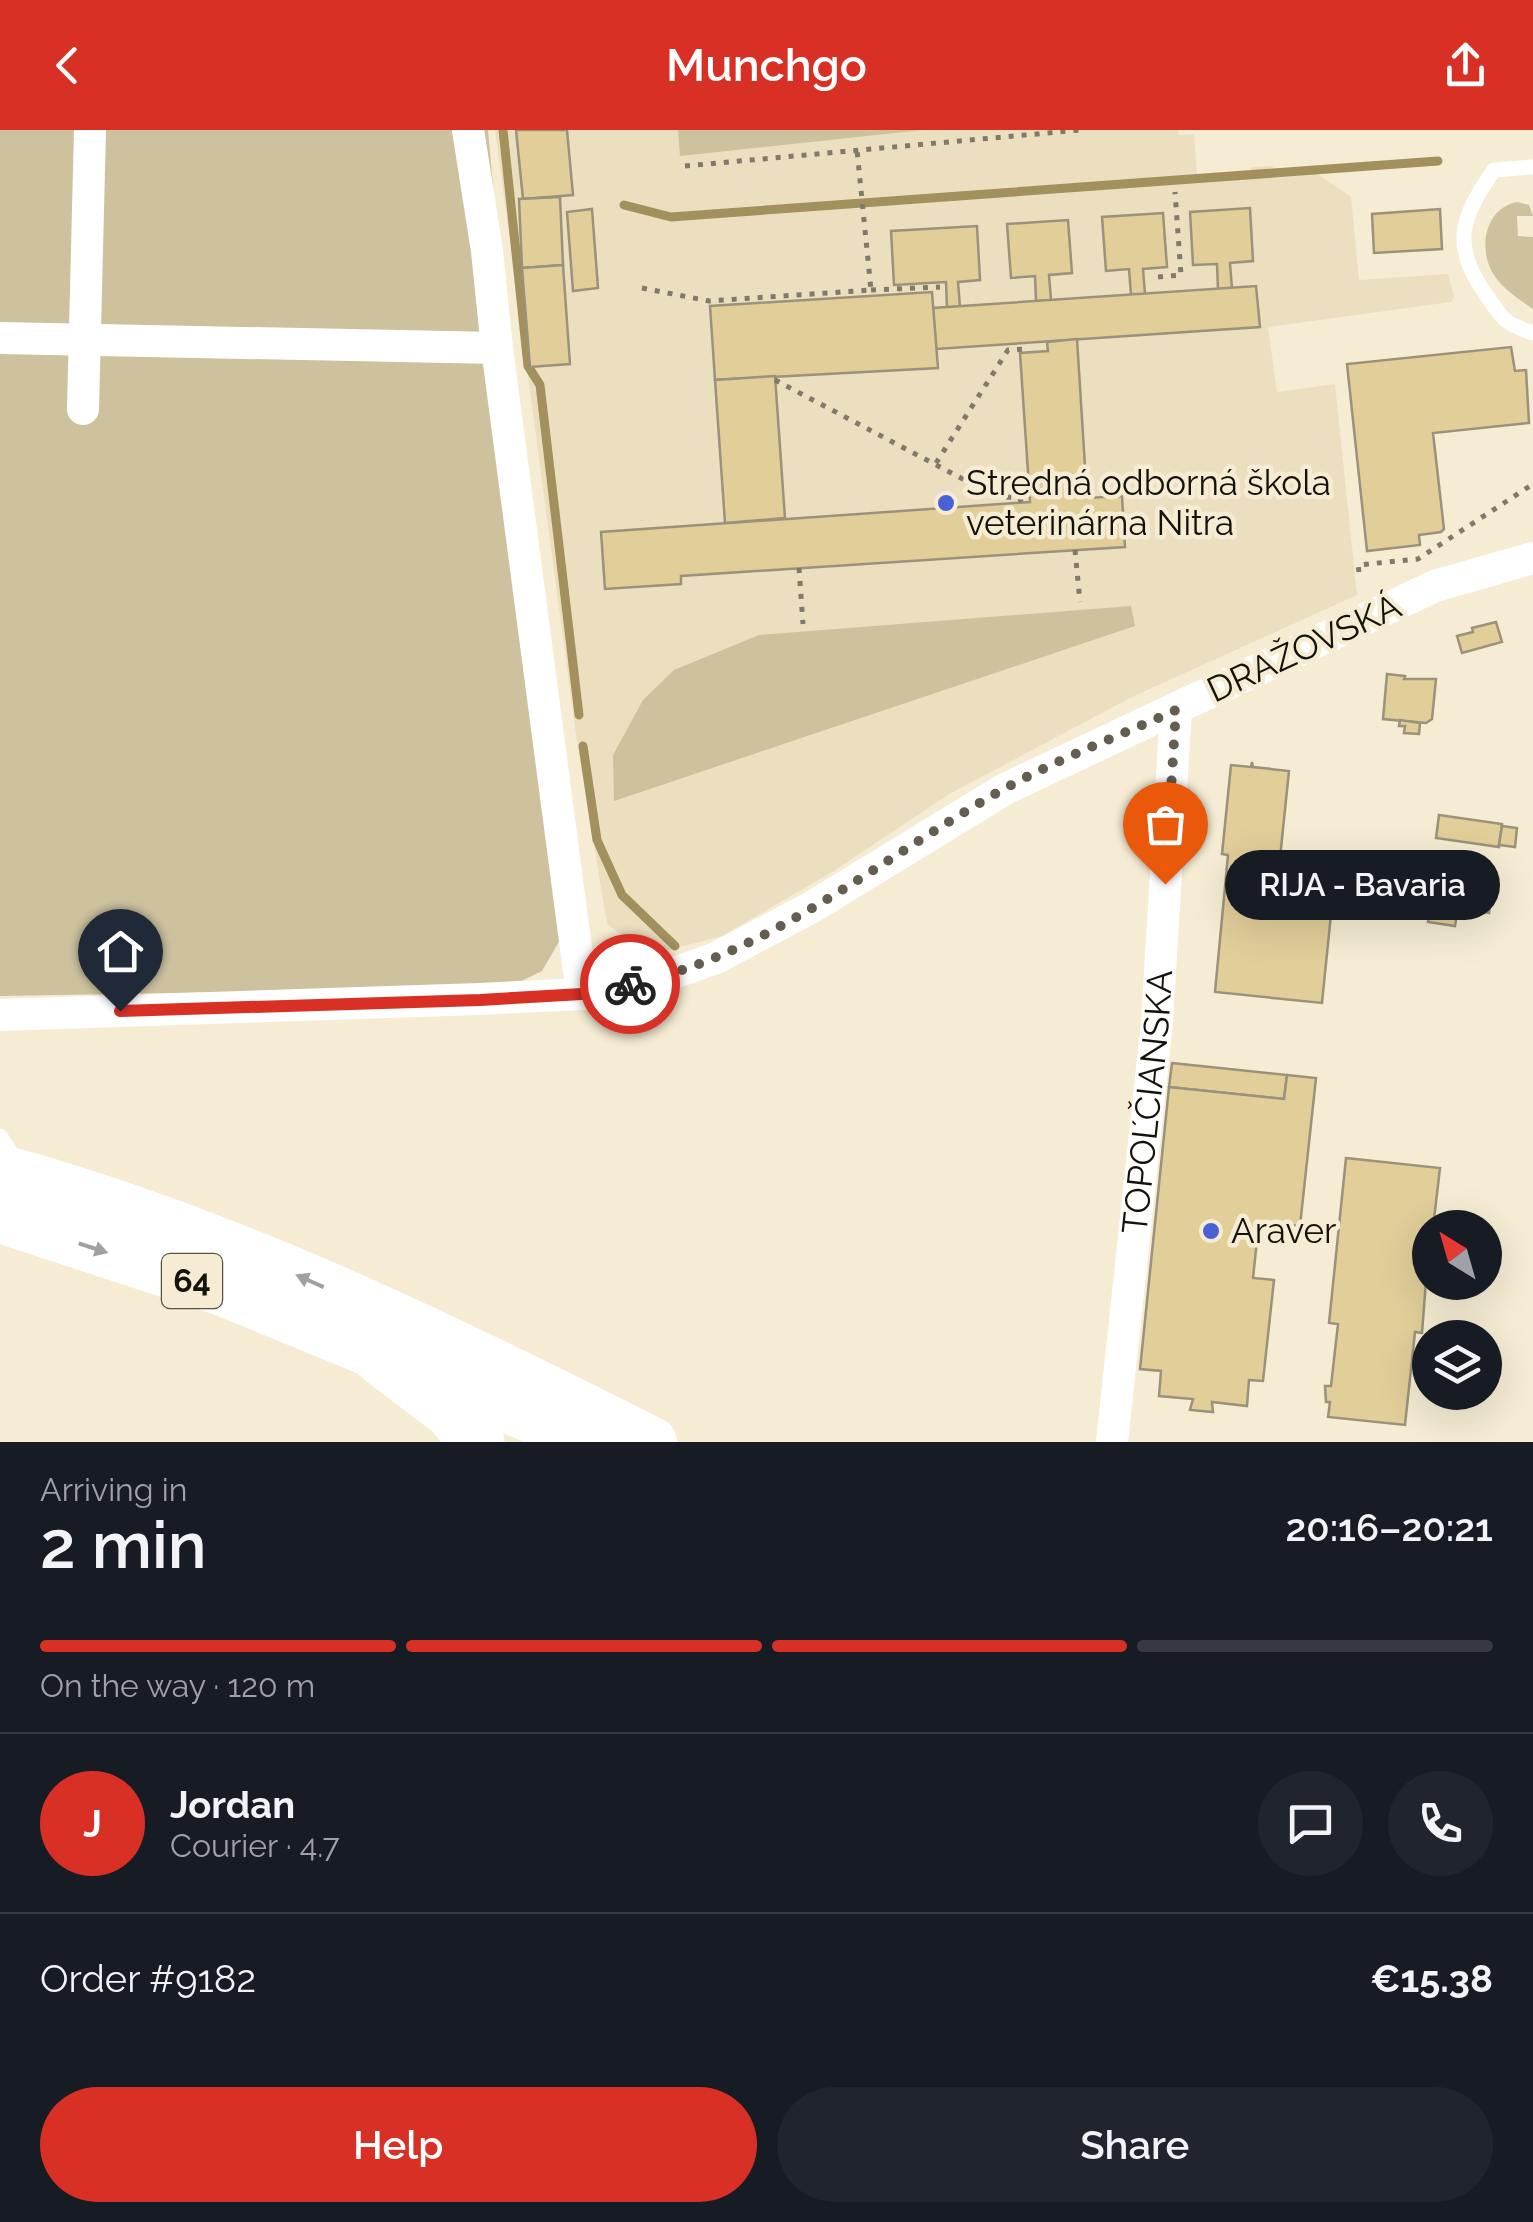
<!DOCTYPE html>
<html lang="en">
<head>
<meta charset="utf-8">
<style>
  body { margin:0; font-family:Raleway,sans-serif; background:#20242c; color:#f1f3f6; height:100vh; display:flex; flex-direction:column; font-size:38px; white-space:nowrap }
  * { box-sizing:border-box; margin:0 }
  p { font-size:32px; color:#9ea1a6 }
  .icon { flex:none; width:55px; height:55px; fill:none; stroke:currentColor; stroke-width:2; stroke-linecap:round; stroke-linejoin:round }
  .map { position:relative; height:1312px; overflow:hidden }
  .side { display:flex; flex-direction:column; background:#171b24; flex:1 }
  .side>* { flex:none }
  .needle { width:65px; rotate:323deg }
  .controls { position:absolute; left:1412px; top:1080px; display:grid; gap:20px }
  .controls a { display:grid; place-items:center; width:90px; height:90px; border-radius:50%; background:#171b24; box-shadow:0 10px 40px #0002; font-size:50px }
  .pin { position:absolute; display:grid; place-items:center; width:85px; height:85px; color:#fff; margin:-102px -42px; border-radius:50% 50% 50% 0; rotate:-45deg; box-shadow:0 0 10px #0007 }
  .pin .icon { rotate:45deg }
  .courier { position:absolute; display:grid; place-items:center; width:100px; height:100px; margin:-50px; border:8px solid #d93025; border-radius:50%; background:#fff; color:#222; box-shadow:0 2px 12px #0007 }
  .bubble { position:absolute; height:70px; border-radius:35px; background:#171b24; box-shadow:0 10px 40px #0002; font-size:32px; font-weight:600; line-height:70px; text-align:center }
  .summary em { font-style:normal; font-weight:600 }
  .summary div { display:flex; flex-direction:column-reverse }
  .summary { display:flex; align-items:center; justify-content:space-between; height:170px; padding:0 40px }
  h1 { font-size:65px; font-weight:600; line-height:75px }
  .bar { display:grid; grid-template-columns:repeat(4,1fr); gap:15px 10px; align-content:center; height:120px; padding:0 40px }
  .bar i { height:12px; border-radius:8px; background:#363941 }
  .bar .on { background:#d93025 }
  .bar p { grid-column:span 4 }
  .line { display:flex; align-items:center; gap:25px; padding:0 40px; border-top:2px solid #363941 }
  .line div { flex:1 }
  .round { display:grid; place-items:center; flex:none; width:105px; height:105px; border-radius:52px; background:#20242c }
  .primary-button { display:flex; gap:20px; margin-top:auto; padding:20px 40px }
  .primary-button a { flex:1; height:115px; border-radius:60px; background:#d93025; color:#fff; font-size:40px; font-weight:600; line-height:115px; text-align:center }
  .primary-button a+a { background:#20242c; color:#f1f3f6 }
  header { display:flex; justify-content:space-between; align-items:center; height:130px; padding:0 40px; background:#d93025; color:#fff; font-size:45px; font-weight:600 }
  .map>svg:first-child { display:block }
</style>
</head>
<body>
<header><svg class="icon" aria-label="back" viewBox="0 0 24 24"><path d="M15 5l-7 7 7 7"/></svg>Munchgo<svg class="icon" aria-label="share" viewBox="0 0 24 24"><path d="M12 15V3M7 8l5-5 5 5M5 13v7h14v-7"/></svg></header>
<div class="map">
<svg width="1533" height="1312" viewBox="0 0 1533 1312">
  <rect width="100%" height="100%" fill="#f5ecd3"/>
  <path fill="#ebdfc0" d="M 495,0 L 1178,0 L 1179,5 L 1194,4 L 1197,46 L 1246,43 L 1252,37 L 1271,36 L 1279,41 L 1309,38 L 1351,67 L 1359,150 L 1448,144 L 1454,167 L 1451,172 L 1268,197 L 1277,262 L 1335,254 L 1357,465 L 1134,566 L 951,663 L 832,742 L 722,806 L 649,825 L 607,794 L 576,605 Z"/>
  <g fill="#cdc19e">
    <path d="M 0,0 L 488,0 L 560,810 L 542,841 L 509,857 L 0,866 Z"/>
    <path d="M 678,0 L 923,0 L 680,26 Z"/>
    <path d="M 1517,72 L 1529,75 L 1533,86 L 1517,86 L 1518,106 L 1533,107 L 1533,179 C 1520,170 1506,161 1496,148 C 1477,123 1483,79 1517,72 Z"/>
    <path d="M 1131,476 L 1135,496 L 614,671 L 613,625 L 643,570 L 674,540 L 759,505 Z"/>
  </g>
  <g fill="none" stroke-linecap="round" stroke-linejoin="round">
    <g stroke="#a2905d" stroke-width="9">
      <path d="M 503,0 L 528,236 L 540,255 L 579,585"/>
      <path d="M 624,75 L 671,87 L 1438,31"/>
      <path d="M 583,616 L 597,710 L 622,765 L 675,816"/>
    </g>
  </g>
  <g fill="#e1ce99" stroke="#9a927b" stroke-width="2.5">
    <path d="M 516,0 L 567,0 L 573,65 L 523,69 Z"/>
    <path d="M 560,67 L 563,135 L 522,138 L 519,69 Z"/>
    <path d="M 1250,78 L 1253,131 L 1230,133 L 1232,159 L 1218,160 L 1217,134 L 1193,135 L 1190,82 Z"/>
    <path d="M 592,79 L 598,158 L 573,161 L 567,82 Z"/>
    <path d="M 1440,79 L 1442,119 L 1374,123 L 1372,84 Z"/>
    <path d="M 1163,83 L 1167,137 L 1143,139 L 1145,164 L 1131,165 L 1129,139 L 1106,141 L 1102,87 Z"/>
    <path d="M 1068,90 L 1072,143 L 1049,145 L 1051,170 L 1036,171 L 1035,146 L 1011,148 L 1007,94 Z"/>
    <path d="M 977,96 L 980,150 L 958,152 L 960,177 L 947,178 L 946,152 L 894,155 L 891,101 Z"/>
    <path d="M 563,135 L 570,234 L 530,237 L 522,138 Z"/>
    <path d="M 1256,156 L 1260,197 L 936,219 L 933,178 Z"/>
    <path d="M 932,162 L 938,238 L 715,250 L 710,176 Z"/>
    <path d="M 1077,209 L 1087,368 L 1122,366 L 1125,417 L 681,446 L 681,454 L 605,459 L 601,402 L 1030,372 L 1020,223 L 1048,221 L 1047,212 Z"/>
    <path d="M 1511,217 L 1515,241 L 1526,240 L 1529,293 L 1433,303 L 1444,399 L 1441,402 L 1419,405 L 1420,415 L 1367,421 L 1347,234 Z"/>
    <path d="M 775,246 L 785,388 L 725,393 L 715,250 Z"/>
    <path d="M 1496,492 L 1502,512 L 1462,523 L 1457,506 L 1473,502 L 1472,498 Z"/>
    <path d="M 1387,544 L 1405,546 L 1404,549 L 1436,549 L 1432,589 L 1426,593 L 1383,589 Z"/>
    <path d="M 1400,590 L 1420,593 L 1419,604 L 1404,603 L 1405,596 L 1399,596 Z"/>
    <path d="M 1252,632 L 1253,637 L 1289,641 L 1280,728 L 1336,735 L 1322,873 L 1215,862 L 1228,725 L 1222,724 L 1231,635 L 1251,637 Z"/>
    <path d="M 1439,685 L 1502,694 L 1499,717 L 1436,708 Z"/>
    <path d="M 1502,696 L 1517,698 L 1515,717 L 1499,715 Z"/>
    <path d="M 1417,734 L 1494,745 L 1489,783 L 1458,777 L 1455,796 L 1428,792 L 1431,775 L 1411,773 Z"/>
    <path d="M 1172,933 L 1287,945 L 1284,969 L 1169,957 Z"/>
    <path d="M 1287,945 L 1316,948 L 1300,1096 L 1259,1092 L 1253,1148 L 1274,1150 L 1263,1251 L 1249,1250 L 1247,1276 L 1212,1272 L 1213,1282 L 1190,1280 L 1193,1269 L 1159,1266 L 1161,1241 L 1140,1239 L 1169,957 L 1284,969 Z"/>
    <path d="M 1346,1028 L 1440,1038 L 1433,1098 L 1430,1098 L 1422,1203 L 1415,1202 L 1405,1295 L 1328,1287 L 1330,1272 L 1326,1272 L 1325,1256 L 1331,1256 L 1338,1194 L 1329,1193 Z"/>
  </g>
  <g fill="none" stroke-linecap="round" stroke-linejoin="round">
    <g stroke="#807a6a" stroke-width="5" stroke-dasharray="5 8" stroke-linecap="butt">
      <path d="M 685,36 L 1080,0"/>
      <path d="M 1158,147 L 1181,145 L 1175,62"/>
      <path d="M 642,158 L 709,171 L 871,160 L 857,20"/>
      <path d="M 871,160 L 940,157"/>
      <path d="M 775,250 L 995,366 L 1020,368 L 1021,372"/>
      <path d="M 936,333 L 1008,220 L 1026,219"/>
      <path d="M 1075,420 L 1080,472"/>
      <path d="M 799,438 L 803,494"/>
      <path d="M 1359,442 L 1358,435 L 1418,429 L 1533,354"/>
    </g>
    <g stroke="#fff" stroke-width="15">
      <path d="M 1533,37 L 1494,40 C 1460,89 1451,115 1487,166 C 1504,191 1504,193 1533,203"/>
      <path d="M 0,1006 L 16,1030"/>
    </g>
    <g stroke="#fff" stroke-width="32">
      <path d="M 468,0 L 487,121 L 497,218"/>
      <path d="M 0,208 L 497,218 L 582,864"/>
      <path d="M 83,279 L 90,0"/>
      <path d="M 0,885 L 479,869 L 582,864 L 657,849 L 716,828 L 812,777 L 1005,659 L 1435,456 L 1533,428"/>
      <path id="s1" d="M 1112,1312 L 1157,892 L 1176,579"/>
    </g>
    <g stroke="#fff" stroke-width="50">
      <path d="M 0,1039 C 227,1101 442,1206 652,1312"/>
      <path d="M 0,1088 L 220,1160 L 576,1306"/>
    </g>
    <path stroke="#fff" stroke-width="55" d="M 380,1227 L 451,1281 L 477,1312"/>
  </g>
  <defs><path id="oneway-solid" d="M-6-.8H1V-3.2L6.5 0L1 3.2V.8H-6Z" transform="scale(2.5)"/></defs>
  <g fill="#a1a09d">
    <use href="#oneway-solid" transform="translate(93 1118) rotate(18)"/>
    <use href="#oneway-solid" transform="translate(310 1151) rotate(-156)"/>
  </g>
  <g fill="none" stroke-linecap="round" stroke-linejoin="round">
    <path stroke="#635e50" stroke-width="10" stroke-dasharray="0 18" d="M 630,854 C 766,827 883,727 1002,660 C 1058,629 1119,606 1176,580 L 1165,754"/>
    <path stroke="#d93025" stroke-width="12" d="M 120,881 L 480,870 L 582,864 L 630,854"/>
  </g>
  <g fill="#4961d5" stroke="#f5ecd3" stroke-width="4">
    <circle cx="946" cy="373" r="10"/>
    <circle cx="1211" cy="1101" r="10"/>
  </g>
  <g text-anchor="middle" stroke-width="9" stroke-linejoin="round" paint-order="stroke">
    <rect fill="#f5ecd3" stroke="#585346" stroke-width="2.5" x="162" y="1124" width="60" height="54" rx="8"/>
    <g font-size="32" font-weight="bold" fill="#15120a">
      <text x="192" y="1162">64</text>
    </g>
    <g font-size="35" fill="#15120a" stroke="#f5ecd3" text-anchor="start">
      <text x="966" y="365">Stredná odborná škola<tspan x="966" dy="40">veterinárna Nitra</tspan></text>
      <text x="1231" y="1113">Araver</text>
    </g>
    <g font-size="35" fill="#15120a" stroke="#f5ecd3">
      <text transform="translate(1304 518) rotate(-25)" y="12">DRAŽOVSKÁ</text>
      <text dy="12" stroke="none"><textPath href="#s1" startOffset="342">TOPOĽČIANSKA</textPath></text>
    </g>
  </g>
</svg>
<div class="controls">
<a><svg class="needle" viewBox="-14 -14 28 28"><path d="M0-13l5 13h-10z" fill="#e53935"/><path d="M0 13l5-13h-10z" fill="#9ea1a6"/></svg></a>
<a><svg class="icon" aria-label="layers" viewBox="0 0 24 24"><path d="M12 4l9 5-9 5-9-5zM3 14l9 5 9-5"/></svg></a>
</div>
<div class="pin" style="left:1165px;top:754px;background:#ea580c"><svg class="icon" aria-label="bag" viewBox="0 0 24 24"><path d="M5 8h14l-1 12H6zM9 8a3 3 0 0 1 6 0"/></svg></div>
<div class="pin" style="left:120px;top:881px;background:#1f2937"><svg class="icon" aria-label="home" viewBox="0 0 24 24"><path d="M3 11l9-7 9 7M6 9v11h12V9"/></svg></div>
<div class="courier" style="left:630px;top:854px"><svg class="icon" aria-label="bike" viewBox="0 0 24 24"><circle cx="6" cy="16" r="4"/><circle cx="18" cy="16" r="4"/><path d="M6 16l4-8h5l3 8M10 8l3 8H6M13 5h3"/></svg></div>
<div class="bubble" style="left:1225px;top:720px;width:275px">RIJA - Bavaria</div>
</div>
<section class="side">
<div class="summary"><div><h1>2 min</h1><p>Arriving in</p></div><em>20:16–20:21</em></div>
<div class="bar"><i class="on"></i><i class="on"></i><i class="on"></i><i></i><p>On the way · 120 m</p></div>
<div class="line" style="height:180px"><b class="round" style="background:#d93025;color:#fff">J</b><div><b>Jordan</b><p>Courier · 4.7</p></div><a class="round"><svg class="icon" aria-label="chat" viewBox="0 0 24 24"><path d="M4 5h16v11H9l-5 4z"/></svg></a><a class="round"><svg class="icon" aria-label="phone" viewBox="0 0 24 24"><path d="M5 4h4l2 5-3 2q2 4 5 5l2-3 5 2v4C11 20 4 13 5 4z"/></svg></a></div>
<div class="line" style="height:130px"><div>Order #9182</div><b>€15.38</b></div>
<div class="primary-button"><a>Help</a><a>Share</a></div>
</section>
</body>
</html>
